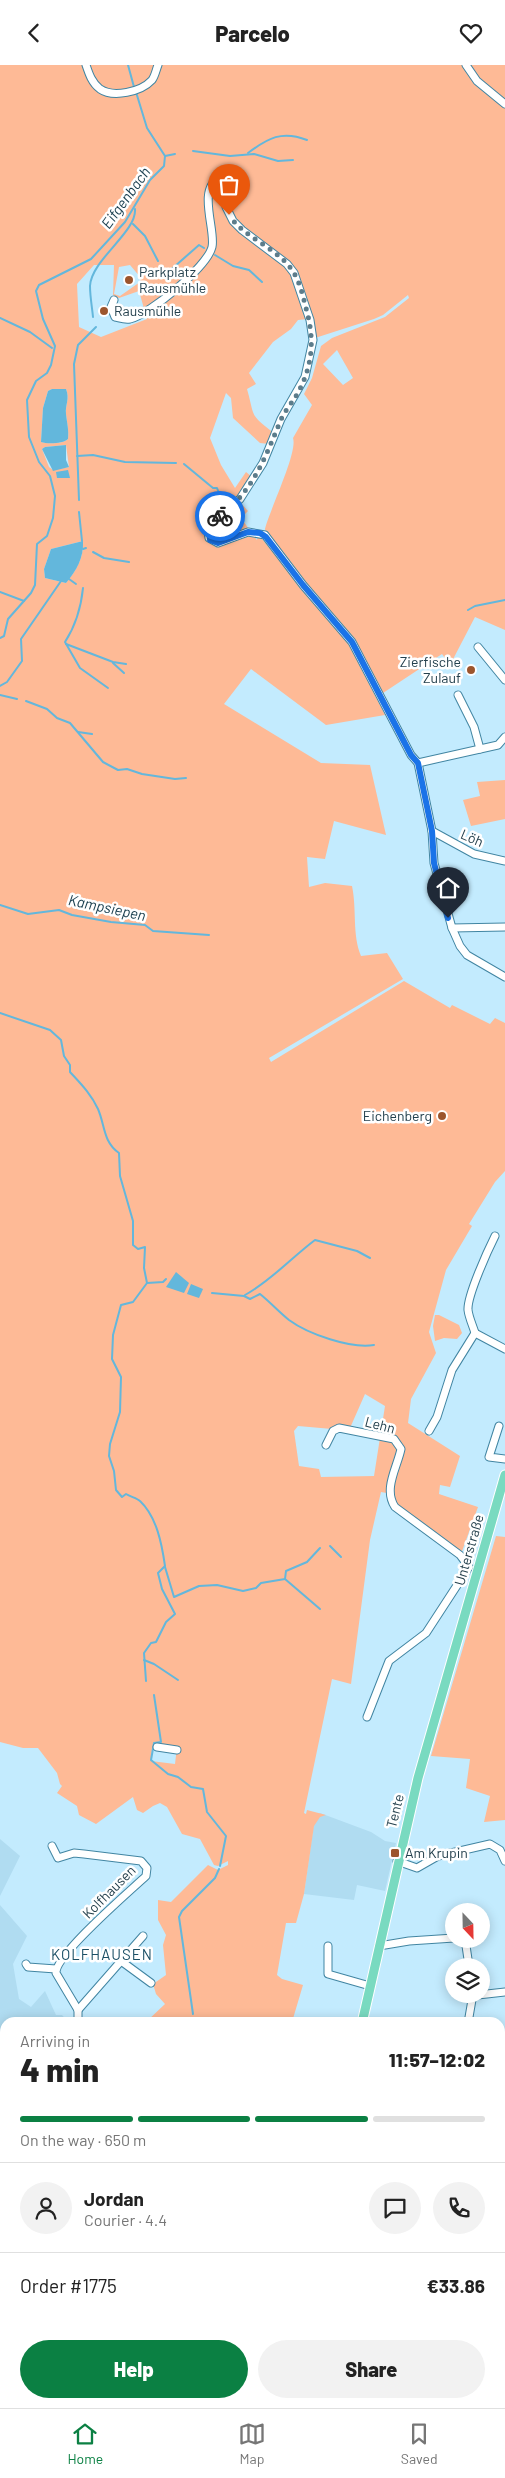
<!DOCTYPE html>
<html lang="en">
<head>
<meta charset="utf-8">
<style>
  body { margin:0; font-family:Barlow,sans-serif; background:#f2f2f2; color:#222; height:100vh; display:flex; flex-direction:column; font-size:19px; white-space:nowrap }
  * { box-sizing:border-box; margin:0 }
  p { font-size:16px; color:#767676 }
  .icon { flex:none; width:28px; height:28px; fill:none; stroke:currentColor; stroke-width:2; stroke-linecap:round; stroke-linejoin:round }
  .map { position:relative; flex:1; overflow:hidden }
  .drawer { position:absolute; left:0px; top:1952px; width:505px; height:391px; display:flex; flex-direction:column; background:#fff; border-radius:15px 15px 0 0; box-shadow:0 2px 12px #0003 }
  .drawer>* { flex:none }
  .needle { width:32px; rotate:158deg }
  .controls { position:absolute; left:445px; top:1838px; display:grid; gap:10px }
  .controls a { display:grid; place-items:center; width:45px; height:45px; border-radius:50%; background:#fff; box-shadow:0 2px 12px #0003; font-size:25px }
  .pin { position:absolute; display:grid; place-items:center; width:42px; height:42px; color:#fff; margin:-51px -21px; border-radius:50% 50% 50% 0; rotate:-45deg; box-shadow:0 0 5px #0007 }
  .pin .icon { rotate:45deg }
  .courier { position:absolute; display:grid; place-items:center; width:50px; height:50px; margin:-25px; border:4px solid #1a73e8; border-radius:50%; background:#fff; color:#222; box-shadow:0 1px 6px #0007 }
  .overview em { font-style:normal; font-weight:800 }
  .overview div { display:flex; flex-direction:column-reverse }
  .overview { display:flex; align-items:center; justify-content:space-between; height:85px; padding:0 20px }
  h1 { font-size:32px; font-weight:800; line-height:38px }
  .bar { display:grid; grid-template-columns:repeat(4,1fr); gap:8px 5px; align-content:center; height:60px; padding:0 20px }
  .bar i { height:6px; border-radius:4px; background:#e0e0e0 }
  .bar .on { background:#0b8043 }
  .bar p { grid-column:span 4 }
  .line { display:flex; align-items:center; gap:12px; padding:0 20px; border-top:1px solid #e0e0e0 }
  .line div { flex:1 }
  .round { display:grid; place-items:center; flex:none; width:52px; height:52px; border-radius:26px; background:#f2f2f2 }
  .action { display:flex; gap:10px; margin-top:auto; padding:10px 20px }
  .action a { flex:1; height:58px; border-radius:30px; background:#0b8043; color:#fff; font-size:20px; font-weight:800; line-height:58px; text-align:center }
  .action a+a { background:#f2f2f2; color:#222 }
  header { display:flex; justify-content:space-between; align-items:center; height:65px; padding:0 20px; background:#fff; font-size:22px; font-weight:800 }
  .tabs { display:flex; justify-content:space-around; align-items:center; height:70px; border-top:1px solid #e0e0e0; background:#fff; font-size:14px; color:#767676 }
  .tabs a { display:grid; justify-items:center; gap:2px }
  .tabs .on { color:#0b8043 }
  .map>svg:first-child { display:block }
</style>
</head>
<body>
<header><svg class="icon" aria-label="back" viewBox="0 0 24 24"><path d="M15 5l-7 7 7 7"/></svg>Parcelo<svg class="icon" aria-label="heart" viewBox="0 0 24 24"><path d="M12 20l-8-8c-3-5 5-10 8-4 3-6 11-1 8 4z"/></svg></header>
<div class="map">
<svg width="505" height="2343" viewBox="0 0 505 2343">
  <rect width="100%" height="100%" fill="#c3ebfe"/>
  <g fill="#b0dcf1">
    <path d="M 320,1748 L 371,1767 L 385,1776 L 396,1778 L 385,1826 L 357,1820 L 354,1835 L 304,1829 L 315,1751 Z"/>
    <path d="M 0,1774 L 20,1791 L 0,1831 Z"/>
    <path d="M 0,1840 L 27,1871 L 13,1899 L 19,1934 L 31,1942 L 45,1926 L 56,1950 L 62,1950 L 68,1957 L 5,1958 L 3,2046 L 0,2042 Z"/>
  </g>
  <g fill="#feba96" fill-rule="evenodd">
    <path d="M 0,0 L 505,0 L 505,565 L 475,552 L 450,600 L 442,589 L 383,628 L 381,629 L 348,567 L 299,512 L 266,469 L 265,464 C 270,444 298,387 293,373 L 312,340 L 304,329 L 312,313 L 321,281 L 332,273 L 385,252 L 409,233 L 408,230 L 383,250 L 374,254 L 315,273 L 296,207 L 288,198 L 235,155 L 227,140 L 225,114 L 220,116 C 225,157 235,163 268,187 C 276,193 285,198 291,207 C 301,220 303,239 308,254 L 298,255 L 291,264 L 273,277 L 249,308 L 256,319 L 247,324 C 255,352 249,349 274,368 L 269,379 L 260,378 L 233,353 L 231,333 L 226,328 L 210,373 L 221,400 L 235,423 L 246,407 L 252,412 L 238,435 L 248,446 L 241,453 L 257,475 L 258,469 L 347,576 L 385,650 L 326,660 L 251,604 L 224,639 L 321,698 L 370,700 L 386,770 L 334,756 L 325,794 L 307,792 L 309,822 L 325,818 L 352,821 C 357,845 352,869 361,891 L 387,888 L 403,914 L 269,993 L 271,997 L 404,916 L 450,943 L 452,940 L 490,959 L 495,953 L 505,958 L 505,1106 L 495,1117 L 469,1159 L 472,1161 L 446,1205 L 429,1267 L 436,1288 L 411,1334 L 408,1358 L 460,1391 L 450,1422 L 440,1420 L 439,1429 L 478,1442 L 461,1489 L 397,1441 L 392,1429 L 381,1427 L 370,1475 L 351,1619 L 332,1614 L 304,1748 L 306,1749 L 307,1745 L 326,1750 L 320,1752 L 314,1761 L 304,1829 L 296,1858 L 286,1858 L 277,1910 L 282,1914 L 303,1920 L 292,1957 L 146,1957 L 165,1939 L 156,1929 L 153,1919 L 166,1910 L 163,1880 L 166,1870 L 158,1855 L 158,1835 L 171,1837 L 208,1800 L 218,1805 L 228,1800 L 228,1796 L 218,1801 L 214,1800 L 200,1774 L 182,1769 L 167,1742 L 160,1738 L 153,1741 L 143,1748 L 137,1745 L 133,1732 L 96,1759 L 79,1750 L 77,1741 L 57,1728 L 62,1721 L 60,1719 L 57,1708 L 38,1683 L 23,1683 L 0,1677 ZM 94,200 L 114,200 L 113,230 L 119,233 L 139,226 L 147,254 L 101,272 L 79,262 L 77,219 ZM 130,200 L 141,213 L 140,217 L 120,231 L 114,229 L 119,202 ZM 337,285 L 353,313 L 343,320 L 323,299 ZM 52,324 L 66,324 C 70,334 65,340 66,349 C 67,358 69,365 68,374 C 63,379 48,379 41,377 L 43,343 L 48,326 ZM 66,380 L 69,402 L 53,405 L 49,402 L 42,384 L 45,382 ZM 83,476 C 84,493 76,506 66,518 L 45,513 L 44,504 L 51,484 ZM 365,1329 L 385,1341 L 374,1411 L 321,1412 L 319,1404 L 299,1401 L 294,1366 L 298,1361 L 332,1364 L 335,1362 L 350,1363 ZM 157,1682 L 177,1682 L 175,1699 L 151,1696 L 152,1683 Z"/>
    <path d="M 505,715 L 505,754 L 471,761 L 463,735 L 480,731 L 477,717 Z"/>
    <path d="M 435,1250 L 439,1250 L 459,1260 L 462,1268 L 457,1274 L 444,1273 L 435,1276 L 433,1261 Z"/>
    <path d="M 496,1471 L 505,1472 L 505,1755 L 484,1757 L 490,1731 L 466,1723 L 470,1694 L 431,1691 Z"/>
    <path d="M 505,1988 L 505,2080 L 500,2081 L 500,2003 L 503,2002 Z"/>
    <path d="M 0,2252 L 4,2252 L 5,2262 L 5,2339 L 72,2339 L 69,2343 L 0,2343 Z"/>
    <path d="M 505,2324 L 505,2343 L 370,2343 L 371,2339 L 500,2339 L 500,2326 Z"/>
    <path d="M 78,2339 L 113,2339 L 112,2343 L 75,2343 Z"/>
    <path d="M 124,2339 L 162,2339 L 161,2343 L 146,2343 Z"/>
    <path d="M 169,2339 L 197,2339 L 196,2343 L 168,2343 Z"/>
  </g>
  <g fill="#63b7dc">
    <path d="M 52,324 L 66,324 C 70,334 65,340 66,349 C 67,358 69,365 68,374 C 63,379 47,379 41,377 L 43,343 L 48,326 Z"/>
    <path d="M 66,380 L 66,395 L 69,402 L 53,406 L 42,384 L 45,382 Z"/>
    <path d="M 68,405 L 70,413 L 57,413 L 56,407 Z"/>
    <path d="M 83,476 C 84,493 76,506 66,518 L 45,513 L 44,504 L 51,484 Z"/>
    <path d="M 176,1207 L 189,1218 L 184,1228 L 166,1222 Z"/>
    <path d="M 191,1219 L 203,1224 L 199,1233 L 187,1229 Z"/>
  </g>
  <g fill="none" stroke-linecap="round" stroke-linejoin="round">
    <g stroke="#63b7dc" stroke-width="2">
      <path d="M 128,0 L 134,22"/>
      <path d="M 193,86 L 230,91 L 254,89 L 278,96 L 293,95"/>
      <path d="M 248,88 C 268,73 282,65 307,75"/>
      <path d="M 165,91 L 175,89"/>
      <path d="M 133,159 L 145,171 L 158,196"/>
      <path d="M 215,190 L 233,201 L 249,205 L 262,217"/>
      <path d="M 163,204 L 166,209 L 199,180 L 204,183"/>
      <path d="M 93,252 C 92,242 90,231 90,221 C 91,195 137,167 135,144"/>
      <path d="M 0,253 L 30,267 L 52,283"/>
      <path d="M 77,391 L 93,390 L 125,397 L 176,398"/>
      <path d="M 184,399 L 213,423 L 217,423 L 219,428"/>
      <path d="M 79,435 L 74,299 L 78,280 L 96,262"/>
      <path d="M 79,447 L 82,476"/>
      <path d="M 83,484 L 86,483"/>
      <path d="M 93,487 L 104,493 L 129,497"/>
      <path d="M 69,514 L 76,519"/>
      <path d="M 83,523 C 81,543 76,560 65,577 L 80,603 L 108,623"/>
      <path d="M 0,527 L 24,536"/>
      <path d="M 468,545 L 475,541 L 505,535"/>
      <path d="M 0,573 L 4,571 L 8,554 L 31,528 L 35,520 L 37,479 L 47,471 L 53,453 L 55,431 L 50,411 L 39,397 L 29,372 L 27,335 L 36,316 L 47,308 L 51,300 L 55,281 L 43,254 L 36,226 L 39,220 L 91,194 L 125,157 L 150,115 L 164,101 L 165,91 L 147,63 L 136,27"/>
      <path d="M 66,579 L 113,597 L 126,599"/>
      <path d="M 113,598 L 124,608"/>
      <path d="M 0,621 L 7,617 L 22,596 L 21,574 L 61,516"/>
      <path d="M 0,630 L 17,634"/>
      <path d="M 26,636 L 47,644 L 57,653 L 70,658 L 103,697 L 118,705 L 127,704 L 142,709 L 175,714 L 186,713"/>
      <path d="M 78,667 L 92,669"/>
      <path d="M 0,840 L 28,849 L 59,845 L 72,850 L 111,857 L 145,860 L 153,866 L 209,870"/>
      <path d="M 0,948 L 50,965 L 61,975 L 64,991 L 70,1000 L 70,1007 C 81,1019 91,1029 98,1044 C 105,1060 103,1077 119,1088 L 120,1111 L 133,1156 L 133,1180 L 138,1184 L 145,1182 L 144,1203 L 147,1218 L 133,1237 L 121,1240 L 113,1270 L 112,1294 L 121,1312 L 120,1347 L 110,1379 L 109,1391 L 114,1406 L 116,1425 L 122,1432 L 126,1429 C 131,1432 137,1433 140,1436 C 157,1452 162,1480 165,1501 L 158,1508 L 162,1524 L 175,1549 L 166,1557 L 156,1577 L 151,1578 L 144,1588 L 146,1616"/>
      <path d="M 147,1218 L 163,1217 L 166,1214"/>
      <path d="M 212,1228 L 244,1231 L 250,1234 L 260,1229 C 270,1237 279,1247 289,1255 C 308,1269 351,1284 374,1280"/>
      <path d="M 245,1230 C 272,1215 291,1193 315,1175 L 357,1186 L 370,1193"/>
      <path d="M 330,1481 L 341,1492"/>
      <path d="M 165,1502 L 174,1532 L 199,1521 L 217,1520 L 243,1526 L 256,1523 L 261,1518 L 285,1514 L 286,1506 L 307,1497 L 320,1483"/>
      <path d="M 285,1514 L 320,1544"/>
      <path d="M 144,1595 L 154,1599 L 178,1615"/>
      <path d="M 154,1630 L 161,1677 L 154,1678 L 151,1695 L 168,1709 L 178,1712 L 191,1722 L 203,1724 L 207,1747 L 226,1771 L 220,1801"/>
      <path d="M 193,1949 L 179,1852 L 182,1846 L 215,1813 L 219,1804"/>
    </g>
    <g stroke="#4185a2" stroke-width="9">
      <g id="minor">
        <path d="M 86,0 C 89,9 92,18 100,24 C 113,33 141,27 152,15 C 155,11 156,5 158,0"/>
        <path d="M 466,0 L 477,16 L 505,39"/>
        <path d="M 114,235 L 111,242 L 115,252 C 120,253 124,255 130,254 C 150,249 207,202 212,182 C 216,166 197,123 219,114 L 223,119 L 226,142 L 233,156 L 242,165 L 287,199 L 294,208 L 310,255 L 313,275 L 305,312 L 281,354 L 263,398 L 240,434 L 212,458 L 208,466 L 209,473 L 218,478 L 248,467 L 265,470 L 303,520 L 352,577 L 411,690 L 418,698 L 432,766 L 434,798 L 452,863 L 460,881 L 467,890 L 505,912"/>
        <path d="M 478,582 L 505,615"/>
        <path d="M 458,630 L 474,662 L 480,684"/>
        <path d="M 418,698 L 498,680 L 505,672"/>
        <path d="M 432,766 L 474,789 L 505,796"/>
        <path d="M 452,863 L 505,862"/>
        <path d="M 475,1268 C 473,1261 469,1253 468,1245 C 467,1231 488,1185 495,1171"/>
        <path d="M 475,1268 L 505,1284"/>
        <path d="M 499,1361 L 489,1392 L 505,1394"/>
        <path d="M 429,1366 L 437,1352 L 452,1305 L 475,1268"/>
        <path d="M 326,1380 L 333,1366 L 339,1363 L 394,1374 L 401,1384 C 397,1403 383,1424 395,1442 L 460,1490 L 469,1502"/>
        <path d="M 367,1652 L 389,1596 L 426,1568 L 469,1502"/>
        <path d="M 157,1682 L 177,1685"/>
        <path d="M 52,1781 L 58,1793 L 74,1788 L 84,1789 L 141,1796 L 147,1803 L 146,1811 C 129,1827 55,1890 56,1908 L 78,1945 L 78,1958"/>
        <path d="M 397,1796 L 417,1803 L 438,1791 L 490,1779 L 500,1785 L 505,1796"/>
        <path d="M 465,1874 L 469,1901"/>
        <path d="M 328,1881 L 328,1909 L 370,1921"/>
        <path d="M 379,1881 L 409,1876 L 454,1873"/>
        <path d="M 121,1896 L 151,1918"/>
        <path d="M 26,1899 L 28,1902 L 56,1904"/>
        <path d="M 473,1929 L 478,1930 L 505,1927"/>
        <path d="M 78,1945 L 143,1871"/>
        <path d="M 468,1958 L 473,1929"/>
        <path d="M 0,2060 L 5,2055"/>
        <path d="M 0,2160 L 5,2168"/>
        <path d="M 500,2164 L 505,2165"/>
        <path d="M 0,2215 L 5,2215"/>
        <path d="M 500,2243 L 505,2244"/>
        <path d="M 164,2343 L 165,2339"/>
      </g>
    </g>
    <g stroke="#fff" stroke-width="11">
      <g id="major">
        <path d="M 362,1958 L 418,1713 L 505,1410"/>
        <path d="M 270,2343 L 271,2339"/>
      </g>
    </g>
    <use href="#minor" stroke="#fff" stroke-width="7"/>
    <use href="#major" stroke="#79dac0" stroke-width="9"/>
  </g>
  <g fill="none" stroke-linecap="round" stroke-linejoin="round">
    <path stroke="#5c7c8b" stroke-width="5" stroke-dasharray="0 9" d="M 220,451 C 254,424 264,395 280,357 C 284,347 291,339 296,331 C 313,302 315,275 306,243 C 303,231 300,218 294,208 C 279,183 245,174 229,150"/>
    <path stroke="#1a73e8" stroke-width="6" d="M 220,451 L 209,464 L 210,475 L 218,478 L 248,467 L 260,468 L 266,472 L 303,520 L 352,577 L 411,690 L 418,698 L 432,766 L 434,798 L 448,853"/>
  </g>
  <g fill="#9c552d" stroke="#fff" stroke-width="2">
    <circle cx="129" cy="215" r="5"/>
    <circle cx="104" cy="246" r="5"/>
    <circle cx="471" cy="605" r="5"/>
    <circle cx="442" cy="1051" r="5"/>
    <rect x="390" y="1783" width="10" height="10" rx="2.5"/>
  </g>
  <g text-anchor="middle" stroke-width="5" stroke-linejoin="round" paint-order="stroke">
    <g font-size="14" fill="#24404d" stroke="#fff" text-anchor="start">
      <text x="139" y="212">Parkplatz<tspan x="139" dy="16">Rausmühle</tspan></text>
      <text x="114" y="251">Rausmühle</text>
      <text x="461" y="602" text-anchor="end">Zierfische<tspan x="461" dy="16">Zulauf</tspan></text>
      <text x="432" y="1056" text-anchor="end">Eichenberg</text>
      <text x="405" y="1793">Am Krupin</text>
    </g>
    <g font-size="14" fill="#24404d" stroke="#fff">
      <text transform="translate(472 773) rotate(23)" y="5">Löh</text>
      <text transform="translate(380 1360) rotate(15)" y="5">Lehn</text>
      <text transform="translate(469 1485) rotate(-74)" y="5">Unterstraße</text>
      <text transform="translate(395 1746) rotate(-76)" y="5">Tente</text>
      <text transform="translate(109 1827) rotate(-45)" y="5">Kolfhausen</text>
    </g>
    <g font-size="15" font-style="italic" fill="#193e4e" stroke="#fff">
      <text transform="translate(126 133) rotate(-54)" y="5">Eifgenbach</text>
      <text transform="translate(107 843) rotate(12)" y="5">Kampsiepen</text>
    </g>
    <g font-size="15" letter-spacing="1" fill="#1a4f65" stroke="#fff">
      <text x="102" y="1895">KOLFHAUSEN</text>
    </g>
  </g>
</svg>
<div class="controls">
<a><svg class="needle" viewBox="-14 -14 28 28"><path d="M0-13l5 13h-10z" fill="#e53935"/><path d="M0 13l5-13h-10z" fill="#767676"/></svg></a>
<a><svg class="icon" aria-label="layers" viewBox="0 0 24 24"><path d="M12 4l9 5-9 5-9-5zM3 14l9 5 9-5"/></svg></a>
</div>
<div class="pin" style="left:229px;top:150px;background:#ea580c"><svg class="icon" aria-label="bag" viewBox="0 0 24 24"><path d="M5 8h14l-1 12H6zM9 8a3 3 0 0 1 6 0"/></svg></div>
<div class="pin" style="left:448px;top:853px;background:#1f2937"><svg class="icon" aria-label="home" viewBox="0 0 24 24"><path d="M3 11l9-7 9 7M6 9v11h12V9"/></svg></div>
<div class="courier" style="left:220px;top:451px"><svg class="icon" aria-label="bike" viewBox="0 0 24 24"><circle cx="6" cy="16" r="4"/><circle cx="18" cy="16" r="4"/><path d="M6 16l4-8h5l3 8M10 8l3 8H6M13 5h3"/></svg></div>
<section class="drawer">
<div class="overview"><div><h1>4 min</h1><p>Arriving in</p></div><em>11:57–12:02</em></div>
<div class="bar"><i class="on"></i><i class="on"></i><i class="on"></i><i></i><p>On the way · 650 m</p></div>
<div class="line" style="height:90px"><a class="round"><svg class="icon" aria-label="person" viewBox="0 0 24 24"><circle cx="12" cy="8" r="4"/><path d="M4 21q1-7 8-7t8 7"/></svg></a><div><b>Jordan</b><p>Courier · 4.4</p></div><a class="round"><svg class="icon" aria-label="chat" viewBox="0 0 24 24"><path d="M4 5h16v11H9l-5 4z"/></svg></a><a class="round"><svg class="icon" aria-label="phone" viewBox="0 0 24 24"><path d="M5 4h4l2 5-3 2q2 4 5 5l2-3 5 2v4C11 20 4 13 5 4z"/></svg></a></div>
<div class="line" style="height:65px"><div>Order #1775</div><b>€33.86</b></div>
<div class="action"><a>Help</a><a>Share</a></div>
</section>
</div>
<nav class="tabs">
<a class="on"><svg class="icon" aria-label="home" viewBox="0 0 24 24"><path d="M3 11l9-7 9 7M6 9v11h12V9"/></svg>Home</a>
<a><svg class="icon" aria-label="map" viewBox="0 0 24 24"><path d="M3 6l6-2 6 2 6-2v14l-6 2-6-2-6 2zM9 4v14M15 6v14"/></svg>Map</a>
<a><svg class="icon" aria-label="saved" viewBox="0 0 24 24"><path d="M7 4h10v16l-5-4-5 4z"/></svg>Saved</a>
</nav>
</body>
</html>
